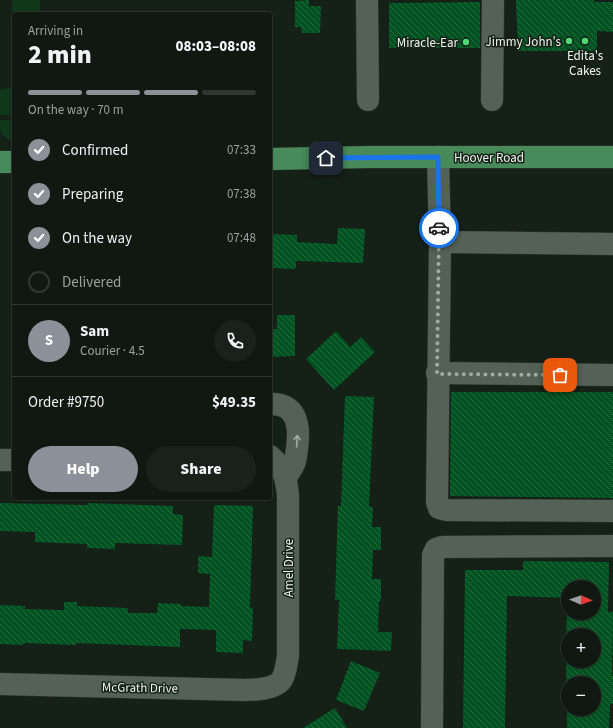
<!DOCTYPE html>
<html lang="en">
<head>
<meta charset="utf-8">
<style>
  body { margin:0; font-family:"Source Sans 3",sans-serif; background:#19211a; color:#f1f3f6; height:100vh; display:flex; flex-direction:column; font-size:15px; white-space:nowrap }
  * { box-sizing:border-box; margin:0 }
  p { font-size:13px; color:#9ca09f }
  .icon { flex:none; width:22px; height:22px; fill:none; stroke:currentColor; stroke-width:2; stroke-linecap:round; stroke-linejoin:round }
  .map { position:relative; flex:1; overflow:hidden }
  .panel { position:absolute; left:12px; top:12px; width:260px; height:488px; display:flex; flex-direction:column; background:#101811; border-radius:4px; box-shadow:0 1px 3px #0004,0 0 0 1px #303731 }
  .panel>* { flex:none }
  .needle { width:26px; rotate:92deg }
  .tools { position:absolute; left:561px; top:580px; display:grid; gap:8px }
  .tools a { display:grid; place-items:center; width:40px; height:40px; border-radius:50%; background:#101811; box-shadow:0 1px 3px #0004,0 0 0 1px #303731; font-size:20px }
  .pin { position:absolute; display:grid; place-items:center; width:34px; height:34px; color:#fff; margin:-17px; border-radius:8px; box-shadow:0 2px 6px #0006 }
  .courier { position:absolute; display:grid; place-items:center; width:40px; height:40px; margin:-20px; border:3px solid #1a73e8; border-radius:50%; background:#fff; color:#222; box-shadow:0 1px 5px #0007 }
  .head em { font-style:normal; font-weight:800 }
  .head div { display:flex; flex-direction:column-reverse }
  .head { display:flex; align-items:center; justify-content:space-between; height:68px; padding:0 16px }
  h1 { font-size:26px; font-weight:800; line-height:30px }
  .bar { display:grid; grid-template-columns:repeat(4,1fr); gap:6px 4px; align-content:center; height:48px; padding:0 16px }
  .bar i { height:5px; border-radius:3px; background:#303731 }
  .bar .current { background:#8c9099 }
  .bar p { grid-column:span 4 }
  .line { display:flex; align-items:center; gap:10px; padding:0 16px; border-top:1px solid #303731 }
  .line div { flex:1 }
  .round { display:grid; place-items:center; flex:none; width:42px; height:42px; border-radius:21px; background:#19211a }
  ol { padding:0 16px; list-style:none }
  li { display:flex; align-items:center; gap:12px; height:44px }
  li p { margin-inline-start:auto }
  li .icon { padding:4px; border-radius:50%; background:#8c9099; color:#fff; stroke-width:4 }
  li:last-child { color:#9ca09f }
  li i { width:22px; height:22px; border:2px solid #303731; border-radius:50% }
  .cta { display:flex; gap:8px; margin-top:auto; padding:8px 16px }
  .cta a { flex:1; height:46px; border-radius:24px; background:#8c9099; color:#fff; font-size:16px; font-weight:800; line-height:46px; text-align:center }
  .cta a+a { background:#19211a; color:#f1f3f6 }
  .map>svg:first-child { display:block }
</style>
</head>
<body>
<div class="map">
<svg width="613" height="728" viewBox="0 0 613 728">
  <defs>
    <pattern id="building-back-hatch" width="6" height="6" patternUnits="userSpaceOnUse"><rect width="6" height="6" fill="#015221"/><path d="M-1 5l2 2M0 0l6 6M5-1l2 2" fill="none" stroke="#266c42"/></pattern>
  </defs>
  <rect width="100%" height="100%" fill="#152017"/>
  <g fill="#0f371a">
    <path d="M 12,0 L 40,0 L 40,14 L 14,14 L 14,115 L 0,115 L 0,89 L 13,88 Z"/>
    <path d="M 0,120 L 14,120 L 14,140 C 0,138 0,132 0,120 Z"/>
  </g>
  <g fill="url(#building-back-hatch)" fill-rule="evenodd">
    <path d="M 309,0 L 309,6 L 321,6 L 320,33 L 302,33 L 301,27 L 295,27 L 295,1 Z"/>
    <path d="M 516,0 L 594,0 L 594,2 L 613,2 L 613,32 L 597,31 L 597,51 L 518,51 Z"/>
    <path d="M 480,2 L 480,48 L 389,48 L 389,3 Z"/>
    <path d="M 338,228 L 365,229 L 363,263 L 296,261 L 296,269 L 270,268 L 270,234 L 297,235 L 297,242 L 337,244 Z"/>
    <path d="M 277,315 L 295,315 L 295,356 L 270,357 L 270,329 L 277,329 Z"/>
    <path d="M 336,331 L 350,347 L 361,337 L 375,352 L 334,390 L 306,359 Z"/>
    <path d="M 451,392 L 613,392 L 613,498 L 450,496 Z"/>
    <path d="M 345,396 L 374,397 L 369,507 L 373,507 L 372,527 L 381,527 L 381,550 L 373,550 L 372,579 L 381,579 L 381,601 L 379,601 L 378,632 L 392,632 L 391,651 L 337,649 L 339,600 L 335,600 L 338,506 L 341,506 Z"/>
    <path d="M 0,503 L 88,505 L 88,503 L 173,506 L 173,514 L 183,515 L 182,545 L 115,543 L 115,549 L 87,548 L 87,544 L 35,542 L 35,532 L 0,531 Z"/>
    <path d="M 214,505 L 253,506 L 250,608 L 253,608 L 252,641 L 243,640 L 243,653 L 216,652 L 216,630 L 180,629 L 180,647 L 76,643 L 76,645 L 24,643 L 24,645 L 0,644 L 0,605 L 25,606 L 25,609 L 64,610 L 64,602 L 77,602 L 77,606 L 128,608 L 128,613 L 157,613 L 158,603 L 181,604 L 181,606 L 209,607 L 210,574 L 198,573 L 198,556 L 212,557 Z"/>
    <path d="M 523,561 L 609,562 L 608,612 L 613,612 L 612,676 L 613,676 L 613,704 L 610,704 L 609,728 L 567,728 L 566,651 L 567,598 L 507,596 L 505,728 L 463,728 L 465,570 L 523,570 ZM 568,587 L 594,587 L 594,613 L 568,613 ZM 568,635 L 594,635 L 594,661 L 568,661 ZM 568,683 L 594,683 L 594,709 L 568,709 Z"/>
    <path d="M 351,661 L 380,673 L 364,711 L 336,700 Z"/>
    <path d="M 335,708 L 347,728 L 303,728 Z"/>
  </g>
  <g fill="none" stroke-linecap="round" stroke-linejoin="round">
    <g stroke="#313933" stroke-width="23">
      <g id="minor">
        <path d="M 367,0 L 368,100"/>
        <path d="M 492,100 L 493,0"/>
        <path d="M 438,157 L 440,242 L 613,244"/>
        <path d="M 440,242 L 437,502 L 439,508 L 446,510 L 613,511"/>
        <path d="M 437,373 L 613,375"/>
        <path d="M 270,404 C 298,403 300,427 297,449 C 296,454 296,460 294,464 C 292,469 288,473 286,478"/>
        <path d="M 0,460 L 14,460"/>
        <path d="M 0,684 L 245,690 C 256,690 279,689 283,677 C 286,671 287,662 288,655 L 288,495 C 286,477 284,468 270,456"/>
        <path d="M 432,728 L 433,555 L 436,549 L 442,547 L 613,546"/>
      </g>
    </g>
    <g stroke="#313933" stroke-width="23">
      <g id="major">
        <path d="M 270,159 L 369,157 L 613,157"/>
        <path d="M 0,162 L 14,162"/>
      </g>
    </g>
    <use href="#minor" stroke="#546156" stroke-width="22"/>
    <use href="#major" stroke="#498a5a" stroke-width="22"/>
  </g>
  <defs><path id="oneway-shaft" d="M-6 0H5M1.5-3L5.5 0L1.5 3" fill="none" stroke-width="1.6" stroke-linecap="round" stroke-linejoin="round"/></defs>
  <use stroke="#a0aba2" href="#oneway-shaft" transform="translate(297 441) rotate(-86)"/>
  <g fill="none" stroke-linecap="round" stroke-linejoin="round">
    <path stroke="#a1aaa3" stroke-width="4" stroke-dasharray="0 7.2" d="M 439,228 L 437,374 L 560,375"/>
    <path stroke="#1a73e8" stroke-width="5" d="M 326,158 L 438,157 L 439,228"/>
  </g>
  <g fill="#4fd675" stroke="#152017" stroke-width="1.5">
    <circle cx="569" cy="41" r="4"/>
    <circle cx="585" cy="41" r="4"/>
    <circle cx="466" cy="42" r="4"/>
  </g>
  <g text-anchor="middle" stroke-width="3" stroke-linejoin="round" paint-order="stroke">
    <g font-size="13" fill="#edf5ee" stroke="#152017" text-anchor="end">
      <text x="561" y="46">Jimmy John's</text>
      <text x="458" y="47">Miracle-Ear</text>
      <text x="585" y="60" text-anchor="middle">Edita's<tspan x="585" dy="15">Cakes</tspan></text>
    </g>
    <g font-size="13" fill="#edf5ee" stroke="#152017">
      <text x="489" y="162">Hoover Road</text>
      <text transform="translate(288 568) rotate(-90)" y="5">Amel Drive</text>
      <text transform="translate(140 687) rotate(1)" y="5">McGrath Drive</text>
    </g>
  </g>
</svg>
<div class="tools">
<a><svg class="needle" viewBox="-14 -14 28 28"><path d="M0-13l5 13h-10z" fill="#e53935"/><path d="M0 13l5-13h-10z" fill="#9ca09f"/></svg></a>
<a>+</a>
<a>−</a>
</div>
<div class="pin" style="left:560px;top:375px;background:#ea580c"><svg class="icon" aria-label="bag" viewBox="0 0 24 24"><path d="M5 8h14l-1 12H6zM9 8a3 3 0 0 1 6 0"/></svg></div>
<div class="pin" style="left:326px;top:158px;background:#1f2937"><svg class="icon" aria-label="home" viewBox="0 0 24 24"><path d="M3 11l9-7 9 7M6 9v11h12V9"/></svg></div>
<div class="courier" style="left:439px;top:228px"><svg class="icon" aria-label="car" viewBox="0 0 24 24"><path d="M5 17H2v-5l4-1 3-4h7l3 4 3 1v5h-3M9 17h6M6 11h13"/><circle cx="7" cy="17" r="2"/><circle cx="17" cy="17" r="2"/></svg></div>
<section class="panel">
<div class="head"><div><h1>2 min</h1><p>Arriving in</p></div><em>08:03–08:08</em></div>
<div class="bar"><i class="current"></i><i class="current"></i><i class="current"></i><i></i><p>On the way · 70 m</p></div>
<ol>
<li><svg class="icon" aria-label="check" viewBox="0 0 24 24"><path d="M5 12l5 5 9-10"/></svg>Confirmed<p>07:33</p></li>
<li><svg class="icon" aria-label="check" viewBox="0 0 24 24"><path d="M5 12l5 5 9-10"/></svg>Preparing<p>07:38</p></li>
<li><svg class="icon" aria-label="check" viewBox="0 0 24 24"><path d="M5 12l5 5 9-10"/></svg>On the way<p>07:48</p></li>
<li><i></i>Delivered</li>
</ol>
<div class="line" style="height:72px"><b class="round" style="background:#8c9099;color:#fff">S</b><div><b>Sam</b><p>Courier · 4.5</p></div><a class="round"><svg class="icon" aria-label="phone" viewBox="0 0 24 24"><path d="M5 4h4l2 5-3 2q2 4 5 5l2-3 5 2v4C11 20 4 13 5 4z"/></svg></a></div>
<div class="line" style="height:52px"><div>Order #9750</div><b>$49.35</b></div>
<div class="cta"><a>Help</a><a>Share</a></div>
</section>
</div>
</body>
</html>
